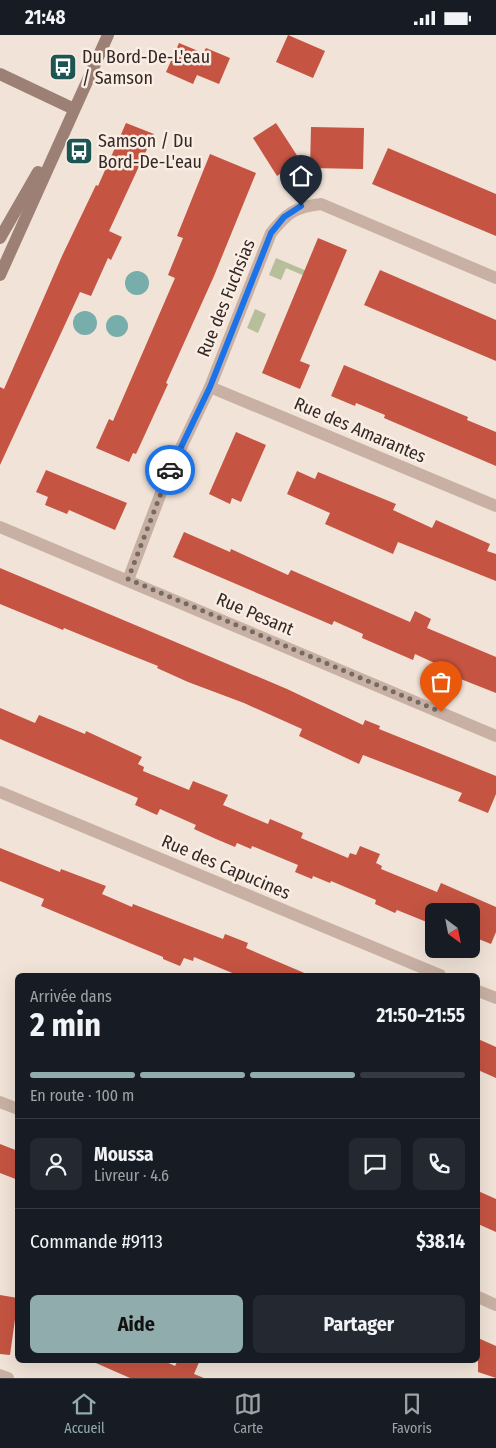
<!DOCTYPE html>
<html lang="fr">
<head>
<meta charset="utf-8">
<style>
  body { margin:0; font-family:"Fira Sans Condensed",sans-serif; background:#242831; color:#f1f3f6; height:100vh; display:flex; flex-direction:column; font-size:19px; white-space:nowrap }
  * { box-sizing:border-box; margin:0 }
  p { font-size:16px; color:#9ea1a6 }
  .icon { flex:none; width:28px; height:28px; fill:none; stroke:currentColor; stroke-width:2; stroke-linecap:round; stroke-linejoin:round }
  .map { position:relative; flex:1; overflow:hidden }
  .sheet { position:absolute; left:15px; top:938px; width:465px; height:390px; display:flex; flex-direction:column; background:#171b24; border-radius:8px; box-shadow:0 5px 20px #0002 }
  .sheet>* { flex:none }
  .needle { width:32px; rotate:148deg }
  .fabs { position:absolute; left:425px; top:868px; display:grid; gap:10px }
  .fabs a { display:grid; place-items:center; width:55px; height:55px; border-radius:8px; background:#171b24; box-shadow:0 5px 20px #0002; font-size:25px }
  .pin { position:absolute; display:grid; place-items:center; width:42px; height:42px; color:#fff; margin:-51px -21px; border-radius:50% 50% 50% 0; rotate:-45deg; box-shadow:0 0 5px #0007 }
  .pin .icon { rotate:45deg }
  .courier { position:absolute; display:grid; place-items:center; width:50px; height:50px; margin:-25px; border:4px solid #1a73e8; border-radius:50%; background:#fff; color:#222; box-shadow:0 1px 6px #0007 }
  .overview em { font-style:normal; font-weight:700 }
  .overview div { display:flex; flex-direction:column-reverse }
  .overview { display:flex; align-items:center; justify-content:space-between; height:85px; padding:0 15px }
  h1 { font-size:32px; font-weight:700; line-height:38px }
  .bar { display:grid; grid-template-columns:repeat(4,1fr); gap:8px 5px; align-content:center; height:60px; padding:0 15px }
  .bar i { height:6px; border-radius:4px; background:#363941 }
  .bar .active { background:#91acac }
  .bar p { grid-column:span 4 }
  .line { display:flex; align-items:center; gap:12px; padding:0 15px; border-top:1px solid #363941 }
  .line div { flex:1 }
  .round { display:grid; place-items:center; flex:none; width:52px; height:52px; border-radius:8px; background:#242831 }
  .action { display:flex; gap:10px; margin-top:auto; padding:10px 15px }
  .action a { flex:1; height:58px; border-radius:8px; background:#91acac; color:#111; font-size:20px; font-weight:700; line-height:58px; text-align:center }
  .action a+a { background:#242831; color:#f1f3f6 }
  .status { display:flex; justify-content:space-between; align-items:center; height:35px; padding:0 25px; background:#171b24; direction:ltr }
  .status svg { height:14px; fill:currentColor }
  .dock { display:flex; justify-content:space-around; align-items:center; height:70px; border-top:1px solid #363941; background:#171b24; font-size:14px; color:#9ea1a6 }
  .dock a { display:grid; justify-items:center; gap:2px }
  .dock .active { color:#91acac }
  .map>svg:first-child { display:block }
</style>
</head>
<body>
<div class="status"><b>21:48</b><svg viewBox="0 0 49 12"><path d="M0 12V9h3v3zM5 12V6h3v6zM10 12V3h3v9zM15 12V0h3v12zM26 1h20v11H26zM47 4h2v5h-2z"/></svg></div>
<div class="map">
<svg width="496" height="1343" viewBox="0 0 496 1343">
  <rect width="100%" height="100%" fill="#f1e3d8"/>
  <g fill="#b6bf99">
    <path d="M 276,223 L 309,237 L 307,242 L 286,233 L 281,245 L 269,240 Z"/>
    <path d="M 255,274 L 266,279 L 258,298 L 247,293 Z"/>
  </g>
  <g fill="#77adaa">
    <circle cx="137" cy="248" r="12"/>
    <circle cx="85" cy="288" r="12"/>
    <circle cx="117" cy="291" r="11"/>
  </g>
  <g fill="#c55442">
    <path d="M 288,0 L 325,16 L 313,43 L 276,27 Z"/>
    <path d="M 179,8 L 203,18 L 206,13 L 230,23 L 219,49 L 197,40 L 193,49 L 166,37 Z"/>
    <path d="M 126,88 L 154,99 L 109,196 L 122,202 L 111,225 L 108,223 L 91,261 L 80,257 L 0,430 L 0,352 L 4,354 L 62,221 L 96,150 L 98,151 Z"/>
    <path d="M 276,88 L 300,125 L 277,141 L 253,103 Z"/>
    <path d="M 311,92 L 364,93 L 363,134 L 310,133 Z"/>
    <path d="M 388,113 L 496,159 L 496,201 L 372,149 Z"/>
    <path d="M 210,119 L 256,138 L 214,241 L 166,348 L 168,349 L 136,419 L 133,418 L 129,427 L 96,413 L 109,384 L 113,386 L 175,243 L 168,240 L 183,203 L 177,201 Z"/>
    <path d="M 318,203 L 347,215 L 300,326 L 310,330 L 300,354 L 262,338 Z"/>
    <path d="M 380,235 L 496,285 L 496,326 L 364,270 Z"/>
    <path d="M 344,330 L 468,382 L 467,385 L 496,397 L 496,431 L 384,383 L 385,380 L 356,368 L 355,371 L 331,361 Z"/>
    <path d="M 236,397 L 266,410 L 241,467 L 232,463 L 230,469 L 209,459 Z"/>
    <path d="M 46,435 L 127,468 L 115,495 L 69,475 L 67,479 L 45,470 L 48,462 L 36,457 Z"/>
    <path d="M 297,436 L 315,444 L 318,437 L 396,469 L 393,475 L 432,493 L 436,485 L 490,509 L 487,516 L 496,519 L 496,546 L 398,507 L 393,519 L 325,489 L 330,478 L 287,459 Z"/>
    <path d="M 184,497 L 230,517 L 231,514 L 288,540 L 291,535 L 410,587 L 415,576 L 431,584 L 427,593 L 496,622 L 496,658 L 453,641 L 454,637 L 415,619 L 413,625 L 362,603 L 363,599 L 334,586 L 332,590 L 173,522 Z"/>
    <path d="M 0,533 L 287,654 L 363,690 L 365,685 L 380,691 L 379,694 L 496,741 L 496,759 L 488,778 L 458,766 L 462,758 L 363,720 L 359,729 L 299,701 L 302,694 L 244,668 L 188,647 L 157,633 L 158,631 L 103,609 L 64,593 L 63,595 L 0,569 Z"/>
    <path d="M 0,673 L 35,688 L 39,680 L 85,699 L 86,696 L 142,722 L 138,729 L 144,732 L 143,736 L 189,755 L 193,746 L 228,760 L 223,770 L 268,789 L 270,784 L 303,798 L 301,803 L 348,823 L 350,818 L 356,820 L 360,811 L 380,819 L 376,828 L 382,831 L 381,834 L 437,857 L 441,848 L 496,872 L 496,897 L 491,909 L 471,901 L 471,876 L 434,876 L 434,890 L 397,875 L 395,878 L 375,869 L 376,865 L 331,846 L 330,848 L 313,841 L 312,844 L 295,837 L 298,830 L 252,811 L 251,814 L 237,808 L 235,812 L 216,804 L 194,794 L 196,790 L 160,774 L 157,780 L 135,770 L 138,763 L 0,704 Z"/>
    <path d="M 0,813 L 60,837 L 61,834 L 106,851 L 102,859 L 132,872 L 133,869 L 223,904 L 225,899 L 248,908 L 246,913 L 309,940 L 237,940 L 194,922 L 193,926 L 184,923 L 180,931 L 163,924 L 163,922 L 41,871 L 44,864 L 0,846 Z"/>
    <path d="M 478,1004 L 496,1012 L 496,1043 L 478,1035 Z"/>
    <path d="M 0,1109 L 18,1116 L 18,1145 L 0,1138 Z"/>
    <path d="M 478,1156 L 496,1164 L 496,1197 L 478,1189 Z"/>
    <path d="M 0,1260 L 18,1263 L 10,1320 L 0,1319 Z"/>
    <path d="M 478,1303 L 496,1311 L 496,1343 L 478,1337 Z"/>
    <path d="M 89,1325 L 162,1325 L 175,1331 L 178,1325 L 200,1325 L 194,1339 L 204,1343 L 130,1343 Z"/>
  </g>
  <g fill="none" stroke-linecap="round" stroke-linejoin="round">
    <g stroke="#c8b1a4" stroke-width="12">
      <path d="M 210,352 L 496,471"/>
      <path d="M 0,492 L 496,701"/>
      <path d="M 128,545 L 167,442 L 210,352 L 271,198 C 287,178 295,172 321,169 L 496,243"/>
      <path d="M 0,757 L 440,940"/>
      <path d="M 478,956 L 496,963"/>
      <path d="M 0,1067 L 18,1074"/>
      <path d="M 478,1262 L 496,1270"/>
      <path d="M 0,1340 L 8,1343"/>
    </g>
    <g stroke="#9c8076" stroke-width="12">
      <path d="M 0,39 L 74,74"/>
      <path d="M 0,203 L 38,137"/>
      <path d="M 0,240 L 108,0"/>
    </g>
  </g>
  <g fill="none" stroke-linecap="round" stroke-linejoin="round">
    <path stroke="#766a64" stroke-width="5" stroke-dasharray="0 9" d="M 170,435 L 128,544 L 441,677"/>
    <path stroke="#1a73e8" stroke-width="6" d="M 170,435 L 210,352 L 271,198 L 284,182 L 301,171"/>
  </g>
  <defs>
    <g id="bus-square" transform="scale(1.4375)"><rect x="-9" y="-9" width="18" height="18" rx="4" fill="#1c5552" stroke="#f9ede4"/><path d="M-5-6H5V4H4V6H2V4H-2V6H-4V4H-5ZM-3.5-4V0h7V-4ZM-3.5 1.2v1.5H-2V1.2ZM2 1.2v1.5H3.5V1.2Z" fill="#fff"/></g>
  </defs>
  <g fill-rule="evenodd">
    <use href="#bus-square" x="63" y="32"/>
    <use href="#bus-square" x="79" y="116"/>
  </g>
  <g text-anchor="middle" stroke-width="5" stroke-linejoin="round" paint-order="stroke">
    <g font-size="18" fill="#342926" stroke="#f9ede4" text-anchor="start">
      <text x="82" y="28">Du Bord-De-L'eau<tspan x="82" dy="21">/ Samson</tspan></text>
      <text x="98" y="112">Samson / Du<tspan x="98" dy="21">Bord-De-L'eau</tspan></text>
    </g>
    <g font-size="18" fill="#342926" stroke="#f9ede4">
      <text transform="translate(226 263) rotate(-68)" y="6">Rue des Fuchsias</text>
      <text transform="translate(360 395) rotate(23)" y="6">Rue des Amarantes</text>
      <text transform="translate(255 579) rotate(23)" y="6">Rue Pesant</text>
      <text transform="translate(226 832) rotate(23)" y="6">Rue des Capucines</text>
    </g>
  </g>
</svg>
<div class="fabs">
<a><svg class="needle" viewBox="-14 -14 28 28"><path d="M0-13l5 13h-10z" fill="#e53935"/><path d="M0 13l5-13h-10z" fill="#9ea1a6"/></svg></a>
</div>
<div class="pin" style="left:441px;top:677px;background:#ea580c"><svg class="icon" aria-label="bag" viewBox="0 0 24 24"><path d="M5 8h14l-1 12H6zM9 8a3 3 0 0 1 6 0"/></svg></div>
<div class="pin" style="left:301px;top:171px;background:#1f2937"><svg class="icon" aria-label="home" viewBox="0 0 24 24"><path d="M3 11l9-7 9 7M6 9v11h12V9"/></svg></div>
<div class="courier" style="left:170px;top:435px"><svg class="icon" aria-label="car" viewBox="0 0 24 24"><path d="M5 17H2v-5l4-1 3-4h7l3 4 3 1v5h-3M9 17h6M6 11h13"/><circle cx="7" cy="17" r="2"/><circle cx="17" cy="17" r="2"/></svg></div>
<section class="sheet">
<div class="overview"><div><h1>2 min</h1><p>Arrivée dans</p></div><em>21:50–21:55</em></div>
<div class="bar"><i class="active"></i><i class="active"></i><i class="active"></i><i></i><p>En route · 100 m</p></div>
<div class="line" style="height:90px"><a class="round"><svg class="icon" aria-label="person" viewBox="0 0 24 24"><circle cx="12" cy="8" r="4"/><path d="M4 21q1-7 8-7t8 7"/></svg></a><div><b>Moussa</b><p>Livreur · 4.6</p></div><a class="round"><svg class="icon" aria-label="chat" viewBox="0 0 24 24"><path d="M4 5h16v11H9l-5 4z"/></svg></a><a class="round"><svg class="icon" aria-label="phone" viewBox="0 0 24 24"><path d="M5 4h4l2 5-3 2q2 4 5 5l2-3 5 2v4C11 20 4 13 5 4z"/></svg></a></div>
<div class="line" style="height:65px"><div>Commande #9113</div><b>$38.14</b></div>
<div class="action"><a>Aide</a><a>Partager</a></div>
</section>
</div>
<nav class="dock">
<a class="active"><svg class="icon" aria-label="home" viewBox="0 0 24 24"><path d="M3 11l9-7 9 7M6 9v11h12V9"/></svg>Accueil</a>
<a><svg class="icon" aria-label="map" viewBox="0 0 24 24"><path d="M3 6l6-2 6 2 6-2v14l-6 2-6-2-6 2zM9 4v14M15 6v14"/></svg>Carte</a>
<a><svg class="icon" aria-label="saved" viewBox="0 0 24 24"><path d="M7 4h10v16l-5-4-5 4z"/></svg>Favoris</a>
</nav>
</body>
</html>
